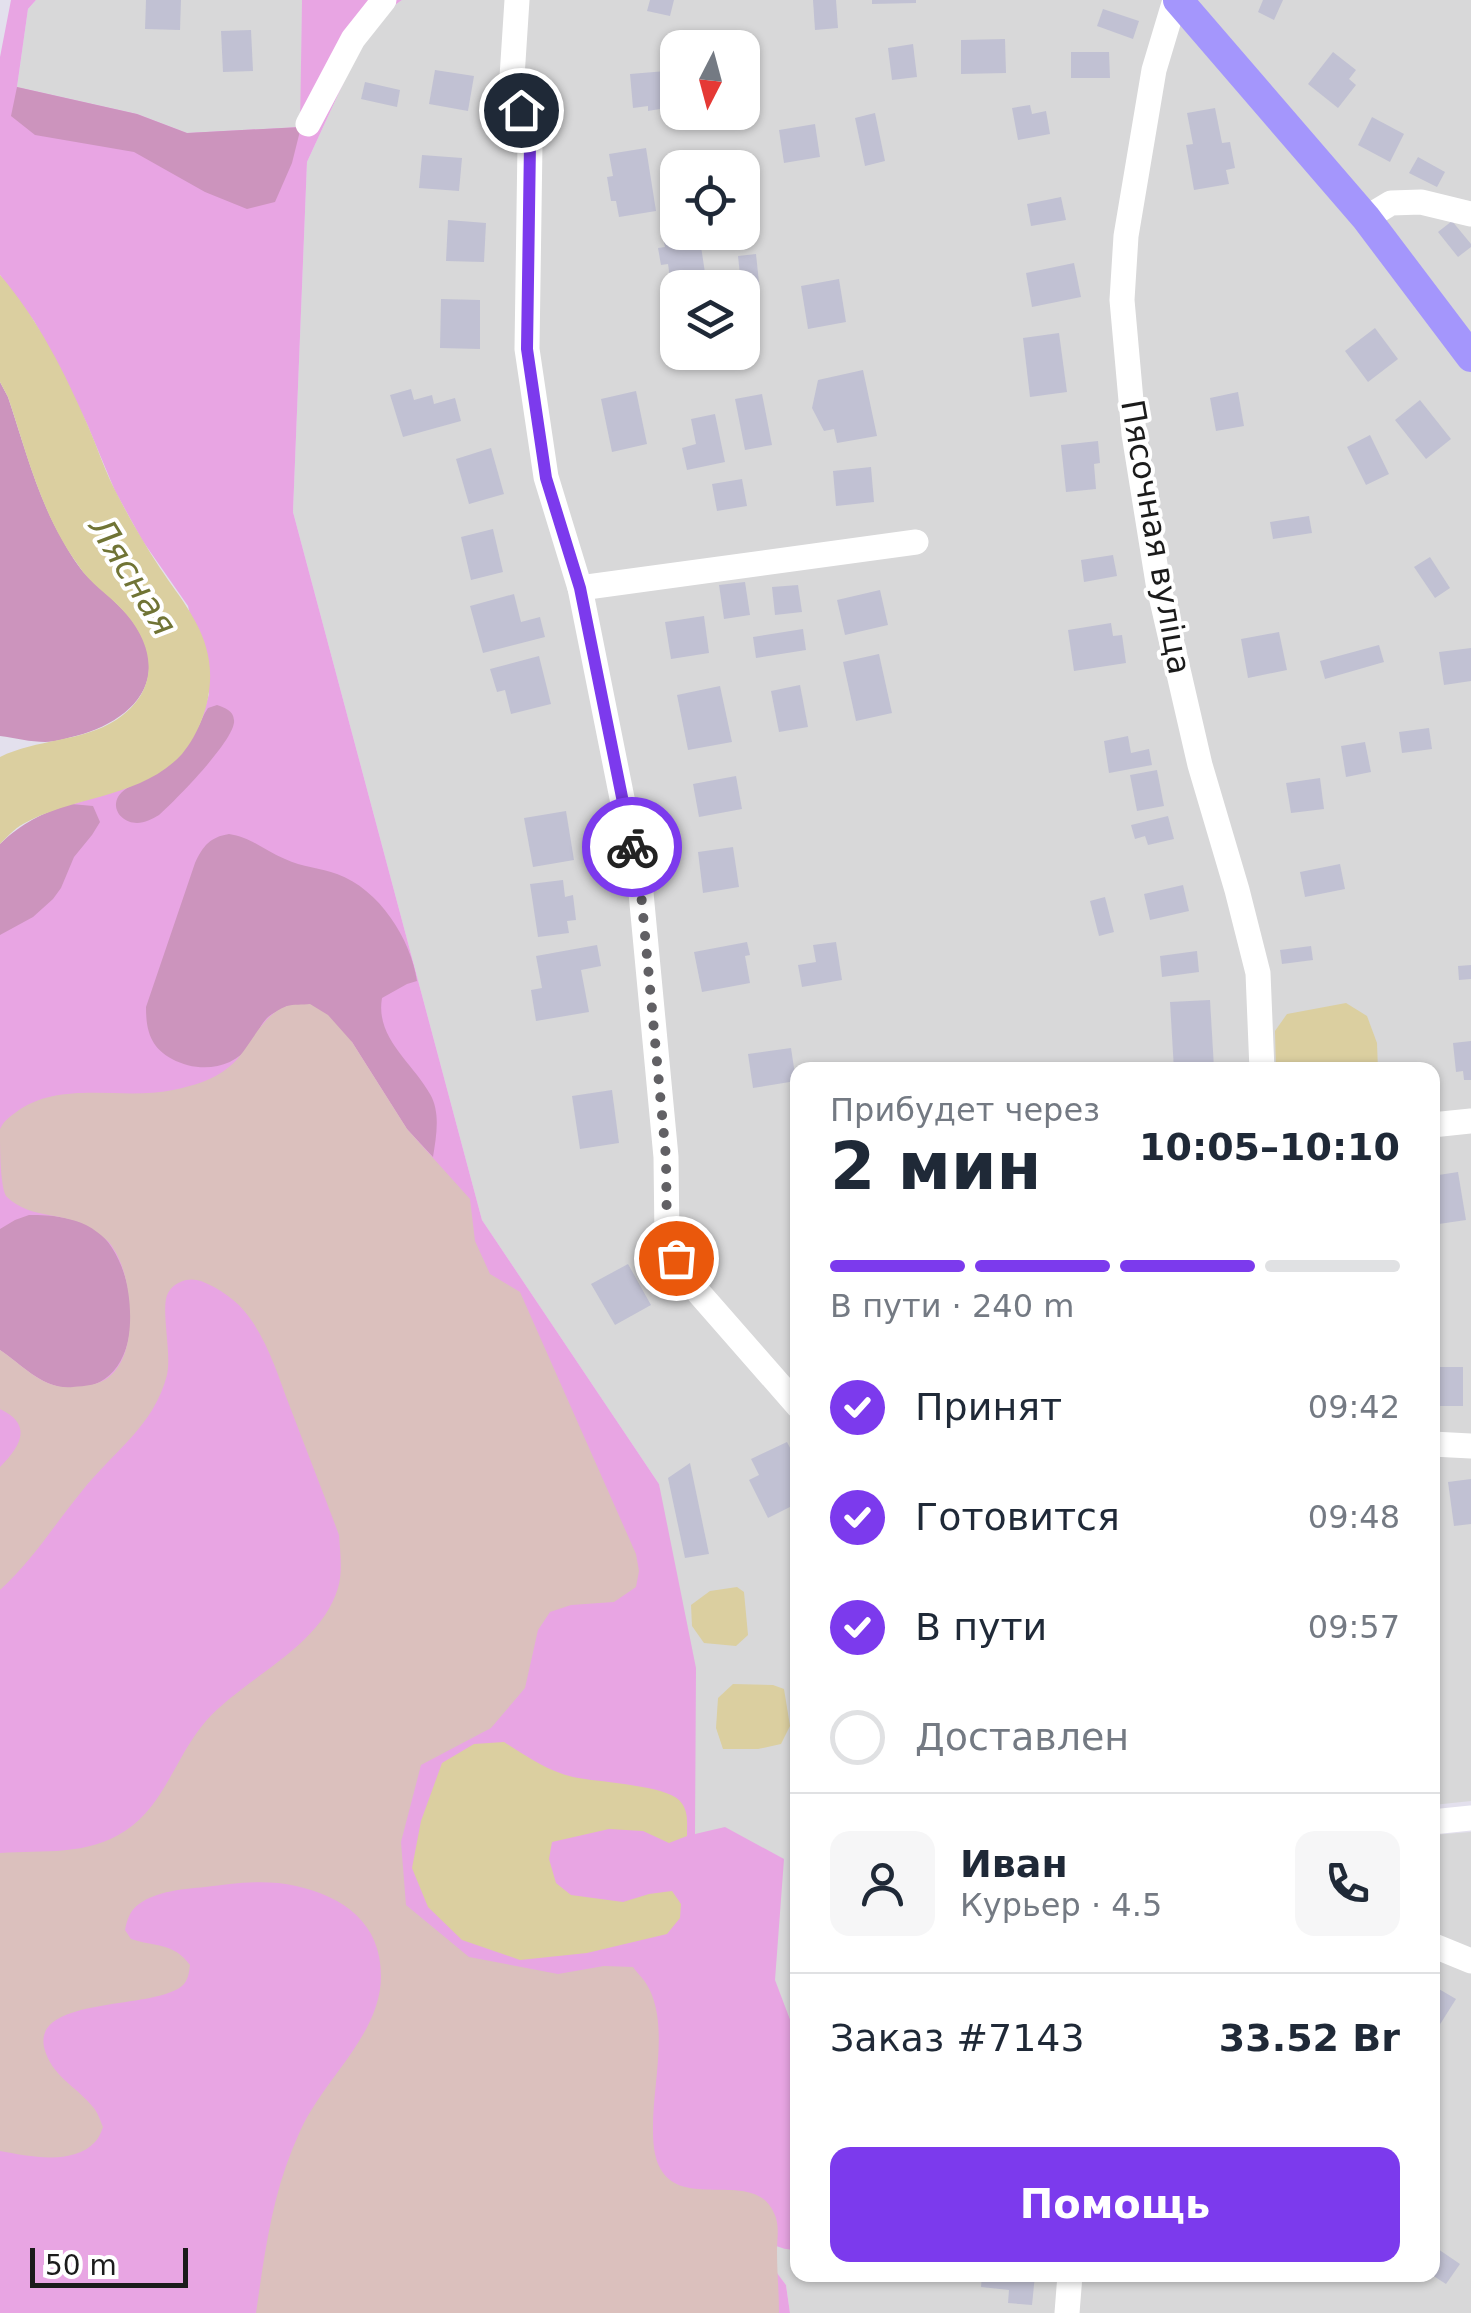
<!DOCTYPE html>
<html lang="ru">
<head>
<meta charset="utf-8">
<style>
  body { margin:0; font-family:"DejaVu Sans",sans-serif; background:#f6f6f7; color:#1f2937; height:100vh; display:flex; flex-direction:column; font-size:38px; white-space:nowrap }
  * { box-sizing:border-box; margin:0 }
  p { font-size:32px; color:#747a83 }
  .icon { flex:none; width:55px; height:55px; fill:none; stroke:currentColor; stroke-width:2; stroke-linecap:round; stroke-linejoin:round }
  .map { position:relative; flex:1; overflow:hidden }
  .panel { position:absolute; left:790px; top:1062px; width:650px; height:1220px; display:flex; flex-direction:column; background:#fff; border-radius:20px; box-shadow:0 2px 8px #0004 }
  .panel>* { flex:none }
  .needle { width:65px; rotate:186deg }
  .fabs { position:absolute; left:660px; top:30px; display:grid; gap:20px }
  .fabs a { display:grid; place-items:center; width:100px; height:100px; border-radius:20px; background:#fff; box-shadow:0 2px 8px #0004; font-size:50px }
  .scale { position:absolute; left:30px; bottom:25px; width:158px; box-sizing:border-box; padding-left:10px; border:5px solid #1b1b1b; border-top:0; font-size:28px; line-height:35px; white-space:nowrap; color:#1b1b1b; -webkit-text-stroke:8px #fff; paint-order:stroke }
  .pin { position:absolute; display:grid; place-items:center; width:85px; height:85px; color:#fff; margin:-42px; border:5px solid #fff; border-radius:50%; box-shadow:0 2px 10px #0007 }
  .courier { position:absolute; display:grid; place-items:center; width:100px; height:100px; margin:-50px; border:8px solid #7c3aed; border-radius:50%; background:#fff; color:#222; box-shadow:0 2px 12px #0007 }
  .overview em { font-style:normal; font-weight:800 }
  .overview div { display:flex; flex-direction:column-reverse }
  .overview { display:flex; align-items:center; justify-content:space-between; height:170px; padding:0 40px }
  h1 { font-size:65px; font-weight:800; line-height:75px }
  .bar { display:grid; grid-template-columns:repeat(4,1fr); gap:15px 10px; align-content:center; height:120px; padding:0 40px }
  .bar i { height:12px; border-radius:8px; background:#e0e1e3 }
  .bar .on { background:#7c3aed }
  .bar p { grid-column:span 4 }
  .line { display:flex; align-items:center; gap:25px; padding:0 40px; border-top:2px solid #e0e1e3 }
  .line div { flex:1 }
  .round { display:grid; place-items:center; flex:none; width:105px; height:105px; border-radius:20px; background:#f6f6f7 }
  ol { padding:0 40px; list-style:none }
  li { display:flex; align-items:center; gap:30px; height:110px }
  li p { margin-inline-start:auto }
  li .icon { padding:10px; border-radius:50%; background:#7c3aed; color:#fff; stroke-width:4 }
  li:last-child { color:#747a83 }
  li i { width:55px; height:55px; border:5px solid #e0e1e3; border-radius:50% }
  .primary-button { display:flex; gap:20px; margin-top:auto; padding:20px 40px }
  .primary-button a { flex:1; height:115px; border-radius:20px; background:#7c3aed; color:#fff; font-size:40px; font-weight:800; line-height:115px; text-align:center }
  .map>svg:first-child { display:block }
</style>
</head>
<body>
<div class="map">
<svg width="1471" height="2313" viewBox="0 0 1471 2313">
  <rect width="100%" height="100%" fill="#e3e0ed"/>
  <g fill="#d8d8d9" fill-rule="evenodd">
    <path d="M 36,0 L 302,0 L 301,127 L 187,133 L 137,114 L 17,87 L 28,9 Z"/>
    <path d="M 402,0 L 1471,0 L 1471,1801 L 1433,1805 L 1432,1070 L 798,1070 L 798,2275 L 1432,2275 L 1433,1835 L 1471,1832 L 1471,2313 L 790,2313 L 786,2285 L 746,2233 L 695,1835 L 659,1484 L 482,1220 L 293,512 L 307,162 L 372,21 ZM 678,48 L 742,48 L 742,112 L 678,112 ZM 678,168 L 742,168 L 742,232 L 678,232 ZM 678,288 L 742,288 L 742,352 L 678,352 Z"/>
  </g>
  <path fill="#e8a5e3" d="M 11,0 L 36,0 L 28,9 L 17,87 L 137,114 L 187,133 L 300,127 L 302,0 L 402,0 L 372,21 L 307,162 L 293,512 L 482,1220 L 659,1484 L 696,1668 L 695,1834 L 725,1827 L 784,1859 L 775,1980 L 797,2038 L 797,2249 C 782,2253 763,2238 748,2234 L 786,2285 L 790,2313 L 0,2313 L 0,844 L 53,810 L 129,787 L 157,774 L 200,725 L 209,694 L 188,606 L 142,540 L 115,491 L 87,424 L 60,368 L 34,321 L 0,275 L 0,57 Z"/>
  <g fill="#cc94bd">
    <path d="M 17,87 L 137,114 L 187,133 L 301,127 L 292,163 L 275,202 L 247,209 L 205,192 L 134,152 L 35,135 L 11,116 Z"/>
    <path d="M 0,382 L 8,397 C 24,445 37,496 62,539 C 69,552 78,567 88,577 C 106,595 128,610 140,633 C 167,684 130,719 83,734 C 71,737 57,742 45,742 C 31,742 15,738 0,736 Z"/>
    <path d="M 217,705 C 225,708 233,710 234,720 C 237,738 174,802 159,815 C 152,819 145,823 137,823 C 123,823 111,810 118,797 C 127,783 148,781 159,771 C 172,759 186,743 197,729 C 201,722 203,715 208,708 Z"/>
    <path d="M 71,804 L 93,806 L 100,822 L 92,835 L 74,857 L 61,888 L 53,899 L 33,917 L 0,935 L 0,844 C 22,823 42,813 71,804 Z"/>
    <path d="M 229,834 C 251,837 265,851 285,859 C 302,867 321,868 337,874 C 379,889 411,939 417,981 L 407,984 L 382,998 C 375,1038 413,1063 430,1094 C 441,1113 436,1137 433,1157 L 407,1129 L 352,1042 L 287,1006 C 281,1010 272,1013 267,1018 C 260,1025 256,1037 250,1045 C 232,1070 198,1073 172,1059 C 150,1047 146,1030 146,1007 L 195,863 C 203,846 210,837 229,834 Z"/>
    <path d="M 29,1215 C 51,1215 78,1217 96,1230 C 144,1267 150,1396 66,1388 C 39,1385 21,1364 0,1350 L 0,1229 L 15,1220 Z"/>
  </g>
  <path fill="#dbc0bd" d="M 310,1004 L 328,1015 L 352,1042 L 407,1129 L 470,1199 L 475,1241 L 490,1274 L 520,1292 L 636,1554 L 639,1571 L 636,1587 L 614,1602 L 571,1605 L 550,1612 L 538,1630 L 525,1688 L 491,1728 L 421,1765 L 401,1842 L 406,1905 L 469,1957 L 558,1974 L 604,1966 L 633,1967 C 637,1973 644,1979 647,1985 C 670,2023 652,2087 653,2130 C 653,2142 654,2157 660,2168 C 683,2211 755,2168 774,2213 C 780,2225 777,2238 777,2251 C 777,2272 779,2292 779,2313 L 256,2313 C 264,2258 271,2202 292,2150 C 298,2136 304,2121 312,2109 C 337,2068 381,2027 381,1976 C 381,1923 344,1897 296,1886 C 267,1879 234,1883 205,1887 C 183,1889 157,1891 139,1904 C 130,1910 127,1920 125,1930 L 131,1939 C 155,1947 173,1942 190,1965 C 189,1973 188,1981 182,1986 C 153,2010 34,1996 44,2047 C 51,2076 76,2086 93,2107 C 98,2113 100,2120 103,2127 C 101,2132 99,2138 95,2142 C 73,2166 28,2156 0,2151 L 0,1853 C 44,1850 87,1856 125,1831 C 165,1805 176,1755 206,1721 C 245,1677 320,1648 338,1588 C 343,1571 340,1551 339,1535 C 323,1492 306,1449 290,1407 C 278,1376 269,1344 249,1317 C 238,1301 219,1288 201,1281 C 189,1277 175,1281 168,1293 C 160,1308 172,1352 167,1375 C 154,1426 113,1452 82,1491 C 54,1525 33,1560 0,1590 L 0,1467 C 20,1447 34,1425 0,1409 L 0,1350 C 23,1365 43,1390 73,1387 C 85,1386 99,1385 109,1377 C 140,1353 133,1277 113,1248 C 110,1242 102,1236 97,1232 C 71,1210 31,1222 6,1196 C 0,1185 0,1146 0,1129 C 4,1121 8,1118 15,1113 C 60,1079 121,1101 173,1090 C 192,1086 214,1080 229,1067 C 251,1049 259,1016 287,1006 C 293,1004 303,1005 310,1004 Z"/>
  <g fill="#dbcfa0">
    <path d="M 0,275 C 38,319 65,373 88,426 C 98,449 106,474 118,496 C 131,521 145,545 160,568 C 180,598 204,625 209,661 C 214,693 202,730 182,754 C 142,798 72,796 23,824 C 14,829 7,837 0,844 L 0,757 C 36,739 82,742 116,720 C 158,692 157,651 127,615 C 114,599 96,588 83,572 C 76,562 68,551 62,540 C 37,496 24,445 8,397 L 0,382 Z"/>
    <path d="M 1346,1003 L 1367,1016 L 1377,1043 L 1378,1070 L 1276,1070 L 1275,1031 L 1287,1014 Z"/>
    <path d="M 737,1587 L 744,1592 L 748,1635 L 736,1646 L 704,1643 L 692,1626 L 691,1605 L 710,1591 Z"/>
    <path d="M 733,1684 L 773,1685 L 784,1689 L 790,1726 L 781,1744 L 758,1749 L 723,1749 L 716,1728 L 718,1698 Z"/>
    <path d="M 504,1742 C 526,1756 547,1771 573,1777 C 596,1782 664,1785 679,1800 C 689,1810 687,1822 687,1836 L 669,1843 L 643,1831 L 609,1829 L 552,1842 L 549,1859 L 556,1883 L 571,1895 L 623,1902 L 649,1894 L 672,1891 L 681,1904 L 680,1918 L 667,1934 L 587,1953 L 520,1960 L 462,1940 L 428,1907 L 412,1868 L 421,1821 L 442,1763 L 474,1744 Z"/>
  </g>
  <g fill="#c1c1d3">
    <path d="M 146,0 L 181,0 L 180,30 L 145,29 Z"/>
    <path d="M 650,0 L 674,0 L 670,16 L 647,11 Z"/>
    <path d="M 813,0 L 836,0 L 838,28 L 815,30 Z"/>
    <path d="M 872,0 L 916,0 L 916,3 L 872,4 Z"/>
    <path d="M 1263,0 L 1283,0 L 1274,20 L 1258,12 Z"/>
    <path d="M 1103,9 L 1139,21 L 1133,39 L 1097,26 Z"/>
    <path d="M 251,30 L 253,71 L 223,72 L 221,31 Z"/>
    <path d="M 1005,39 L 1006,73 L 961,74 L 961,40 Z"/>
    <path d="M 913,44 L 917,77 L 892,80 L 888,48 Z"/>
    <path d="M 1071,52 L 1109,52 L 1110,78 L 1071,78 Z"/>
    <path d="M 1333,52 L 1356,70 L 1349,79 L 1356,85 L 1338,108 L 1308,84 Z"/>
    <path d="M 435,70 L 474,76 L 468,111 L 429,104 Z"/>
    <path d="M 666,71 L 669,104 L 660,105 L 660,109 L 648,111 L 648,106 L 633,108 L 630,74 Z"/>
    <path d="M 365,82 L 400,90 L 397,107 L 361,99 Z"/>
    <path d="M 1030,105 L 1032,114 L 1046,111 L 1050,134 L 1018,140 L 1012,108 Z"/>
    <path d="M 1215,108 L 1222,143 L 1230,142 L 1235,168 L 1226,170 L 1229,184 L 1194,190 L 1186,145 L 1193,144 L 1187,113 Z"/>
    <path d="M 875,113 L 885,161 L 865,166 L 855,118 Z"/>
    <path d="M 1372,117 L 1404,134 L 1390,162 L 1358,145 Z"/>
    <path d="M 815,124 L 820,157 L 784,163 L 779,130 Z"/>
    <path d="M 646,148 L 656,211 L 619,217 L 616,201 L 611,201 L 607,177 L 613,176 L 609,154 Z"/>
    <path d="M 422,155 L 462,158 L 459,191 L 419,188 Z"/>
    <path d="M 1418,157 L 1445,172 L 1437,187 L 1409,173 Z"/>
    <path d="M 1061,197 L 1066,220 L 1031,226 L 1027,204 Z"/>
    <path d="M 448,220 L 486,223 L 484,262 L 446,261 Z"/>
    <path d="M 1452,221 L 1471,244 L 1471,247 L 1458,257 L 1438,232 Z"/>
    <path d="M 699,233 L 705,273 L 670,278 L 668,264 L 661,265 L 658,248 L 665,247 L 663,238 Z"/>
    <path d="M 756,254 L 760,292 L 742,294 L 738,256 Z"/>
    <path d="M 1074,263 L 1081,297 L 1032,307 L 1026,273 Z"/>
    <path d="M 839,279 L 846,322 L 808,329 L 801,286 Z"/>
    <path d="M 441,299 L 480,300 L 480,349 L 440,348 Z"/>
    <path d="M 1375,328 L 1398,359 L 1368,382 L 1345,351 Z"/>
    <path d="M 1059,333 L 1067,392 L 1030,397 L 1023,338 Z"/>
    <path d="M 863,370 L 877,436 L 837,443 L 834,429 L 824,431 L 812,408 L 818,380 Z"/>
    <path d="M 411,389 L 414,400 L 432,395 L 434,404 L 455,398 L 461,421 L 403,437 L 390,395 Z"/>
    <path d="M 636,391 L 647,444 L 612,452 L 601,399 Z"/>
    <path d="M 1238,392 L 1244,426 L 1216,431 L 1210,398 Z"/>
    <path d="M 762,394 L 772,445 L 745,450 L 735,399 Z"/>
    <path d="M 1420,400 L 1451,439 L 1426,459 L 1395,420 Z"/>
    <path d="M 715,414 L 725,462 L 687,470 L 682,448 L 696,444 L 691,419 Z"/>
    <path d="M 1370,435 L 1389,474 L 1366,485 L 1347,447 Z"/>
    <path d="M 1098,441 L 1100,463 L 1094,464 L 1096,489 L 1066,492 L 1061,445 Z"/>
    <path d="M 491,448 L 504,494 L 469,504 L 456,459 Z"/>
    <path d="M 871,467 L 874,502 L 836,506 L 833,471 Z"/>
    <path d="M 742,479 L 747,506 L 717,511 L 712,484 Z"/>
    <path d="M 1309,516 L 1312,533 L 1273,539 L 1270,522 Z"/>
    <path d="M 493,529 L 503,572 L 471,580 L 461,537 Z"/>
    <path d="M 1113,555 L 1117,576 L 1084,582 L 1081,560 Z"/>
    <path d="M 1430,557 L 1450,588 L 1435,598 L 1414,567 Z"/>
    <path d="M 745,582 L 750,615 L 724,619 L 719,585 Z"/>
    <path d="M 798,585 L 802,612 L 775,615 L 772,587 Z"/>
    <path d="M 880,590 L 888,625 L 845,635 L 837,600 Z"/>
    <path d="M 514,594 L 521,622 L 540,617 L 545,637 L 483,653 L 470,606 Z"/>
    <path d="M 704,616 L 709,653 L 671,659 L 665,622 Z"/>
    <path d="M 1111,623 L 1113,636 L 1122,635 L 1126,663 L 1074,671 L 1068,630 Z"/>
    <path d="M 803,629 L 806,650 L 756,658 L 753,637 Z"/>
    <path d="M 1279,632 L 1287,670 L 1248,678 L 1241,639 Z"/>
    <path d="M 1379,645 L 1384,662 L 1325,679 L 1320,661 Z"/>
    <path d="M 1471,648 L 1471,681 L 1444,685 L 1439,652 Z"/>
    <path d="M 879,654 L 892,713 L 856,721 L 843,662 Z"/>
    <path d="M 539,656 L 551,704 L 511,714 L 505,690 L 497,692 L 490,669 Z"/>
    <path d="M 800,685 L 808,727 L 779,732 L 771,691 Z"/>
    <path d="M 720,686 L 732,742 L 688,750 L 677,695 Z"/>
    <path d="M 1429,728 L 1432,749 L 1402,753 L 1399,732 Z"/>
    <path d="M 1128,736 L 1131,753 L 1149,749 L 1152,765 L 1109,773 L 1104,741 Z"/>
    <path d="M 1365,742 L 1371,772 L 1346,777 L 1341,746 Z"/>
    <path d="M 1157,770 L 1164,806 L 1137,811 L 1130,775 Z"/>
    <path d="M 736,776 L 742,809 L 699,817 L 693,784 Z"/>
    <path d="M 1320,778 L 1324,809 L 1291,813 L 1286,783 Z"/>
    <path d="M 566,811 L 574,860 L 533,867 L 524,818 Z"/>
    <path d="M 1168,816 L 1174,839 L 1148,845 L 1145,836 L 1135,839 L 1131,825 Z"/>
    <path d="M 733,847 L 739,887 L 703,893 L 698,852 Z"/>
    <path d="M 1340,864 L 1345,889 L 1305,897 L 1300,872 Z"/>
    <path d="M 563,880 L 565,897 L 573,895 L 576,920 L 567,921 L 569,933 L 538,937 L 530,884 Z"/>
    <path d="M 1183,885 L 1189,911 L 1150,920 L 1144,894 Z"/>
    <path d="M 1105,897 L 1114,932 L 1099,936 L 1090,901 Z"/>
    <path d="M 747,942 L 750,955 L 745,956 L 750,983 L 702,992 L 694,952 Z"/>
    <path d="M 836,942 L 842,980 L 802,987 L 798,965 L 816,962 L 813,945 Z"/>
    <path d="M 597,945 L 601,966 L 581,970 L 589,1012 L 536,1021 L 531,990 L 542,988 L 536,956 Z"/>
    <path d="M 1311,946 L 1313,960 L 1282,964 L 1280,950 Z"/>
    <path d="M 1197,951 L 1199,972 L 1162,977 L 1160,956 Z"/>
    <path d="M 1471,965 L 1471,979 L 1459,980 L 1458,966 Z"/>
    <path d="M 1210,1000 L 1214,1068 L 1174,1070 L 1170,1002 Z"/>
    <path d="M 1471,1041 L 1471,1080 L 1464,1080 L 1463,1071 L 1456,1072 L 1453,1043 Z"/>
    <path d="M 791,1048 L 796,1081 L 753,1088 L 748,1054 Z"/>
    <path d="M 612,1090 L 619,1143 L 580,1149 L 572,1096 Z"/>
    <path d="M 1458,1172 L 1466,1220 L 1432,1225 L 1432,1176 Z"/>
    <path d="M 628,1264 L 651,1305 L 615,1325 L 591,1284 Z"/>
    <rect x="1432" y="1367" width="31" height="39"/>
    <path d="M 787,1442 L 798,1463 L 798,1503 L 768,1518 L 749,1480 L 759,1475 L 751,1459 Z"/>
    <path d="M 690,1463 L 709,1554 L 685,1558 L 668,1478 Z"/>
    <path d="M 1471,1479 L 1471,1524 L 1454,1526 L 1448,1482 Z"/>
    <path d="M 1432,1985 L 1456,1999 L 1432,2037 Z"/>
    <path d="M 1438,2249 L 1460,2264 L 1446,2284 L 1432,2275 L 1432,2257 Z"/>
    <path d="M 982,2275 L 1035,2275 L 1032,2305 L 1008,2303 L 1009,2290 L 981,2287 Z"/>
  </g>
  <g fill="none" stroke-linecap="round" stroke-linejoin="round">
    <g stroke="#fff" stroke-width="25">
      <path d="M 517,0 L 512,77 L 530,143 L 527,349 L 546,477 L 580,588 L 641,893 L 666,1157 L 667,1239 L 685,1277 L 798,1406"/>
      <path d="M 1175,0 L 1154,70 L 1126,236 L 1122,300 L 1134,434 L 1158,583 L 1200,765 L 1237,890 L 1258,973 L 1262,1070"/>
      <path d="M 308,124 L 353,39 L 384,0"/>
      <path d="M 1366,218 L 1391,203 L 1421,202 L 1471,214"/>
      <path d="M 580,588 L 916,542"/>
      <path d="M 1432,1125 L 1471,1121"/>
      <path d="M 1432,1444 L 1471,1446"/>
      <path d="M 1432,1822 L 1471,1818"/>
      <path d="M 1432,1945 L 1471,1961"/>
      <path d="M 1067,2313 L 1070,2275"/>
    </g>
    <path stroke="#a496fc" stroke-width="30" d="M 1178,0 L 1366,218 L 1471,357"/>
  </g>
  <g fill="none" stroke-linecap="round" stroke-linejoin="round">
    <path stroke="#616064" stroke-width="10" stroke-dasharray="0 18" d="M 632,847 L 641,893 L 666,1157 L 667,1239 L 676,1258"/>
    <path stroke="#7c3aed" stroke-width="12" d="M 521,110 L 530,143 L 527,349 L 546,478 L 580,588 L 632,847"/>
  </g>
  <g text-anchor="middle" stroke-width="8" stroke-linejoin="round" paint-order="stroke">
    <g font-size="32" fill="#1b1b1b" stroke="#fff">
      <text transform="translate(1156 537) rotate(80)" y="11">Пясочная вуліца</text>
    </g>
    <g font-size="35" font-style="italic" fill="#707435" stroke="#fff">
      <text transform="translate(133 576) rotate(58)" y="12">Лясная</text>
    </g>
  </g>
</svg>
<div class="fabs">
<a><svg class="needle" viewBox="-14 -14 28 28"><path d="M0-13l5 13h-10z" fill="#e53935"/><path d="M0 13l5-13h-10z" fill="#747a83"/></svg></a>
<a><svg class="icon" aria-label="locate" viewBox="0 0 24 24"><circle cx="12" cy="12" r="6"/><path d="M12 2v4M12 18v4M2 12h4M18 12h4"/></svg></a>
<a><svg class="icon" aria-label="layers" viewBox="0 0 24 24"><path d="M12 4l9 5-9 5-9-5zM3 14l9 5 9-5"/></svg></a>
</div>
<div class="scale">50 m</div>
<div class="pin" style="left:676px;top:1258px;background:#ea580c"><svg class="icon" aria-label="bag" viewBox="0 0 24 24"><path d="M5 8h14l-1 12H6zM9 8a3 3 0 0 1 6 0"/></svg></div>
<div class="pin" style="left:521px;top:110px;background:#1f2937"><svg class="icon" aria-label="home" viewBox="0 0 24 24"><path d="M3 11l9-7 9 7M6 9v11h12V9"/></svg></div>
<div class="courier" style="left:632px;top:847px"><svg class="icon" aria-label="bike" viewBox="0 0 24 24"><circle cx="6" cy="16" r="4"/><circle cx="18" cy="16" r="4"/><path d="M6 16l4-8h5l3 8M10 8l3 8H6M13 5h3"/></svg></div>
<section class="panel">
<div class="overview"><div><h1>2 мин</h1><p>Прибудет через</p></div><em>10:05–10:10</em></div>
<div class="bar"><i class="on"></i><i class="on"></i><i class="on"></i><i></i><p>В пути · 240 m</p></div>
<ol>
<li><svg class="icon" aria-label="check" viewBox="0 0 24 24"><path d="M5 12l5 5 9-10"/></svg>Принят<p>09:42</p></li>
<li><svg class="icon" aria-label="check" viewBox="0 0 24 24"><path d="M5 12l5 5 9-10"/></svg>Готовится<p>09:48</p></li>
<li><svg class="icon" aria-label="check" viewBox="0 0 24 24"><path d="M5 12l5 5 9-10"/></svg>В пути<p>09:57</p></li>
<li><i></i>Доставлен</li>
</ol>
<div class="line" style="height:180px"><a class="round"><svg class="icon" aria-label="person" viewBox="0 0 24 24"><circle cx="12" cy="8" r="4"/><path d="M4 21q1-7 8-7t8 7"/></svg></a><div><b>Иван</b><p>Курьер · 4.5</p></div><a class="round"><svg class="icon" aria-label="phone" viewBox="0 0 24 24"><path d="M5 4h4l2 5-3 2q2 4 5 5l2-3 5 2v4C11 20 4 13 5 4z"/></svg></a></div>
<div class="line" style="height:130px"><div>Заказ #7143</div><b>33.52 Br</b></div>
<div class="primary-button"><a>Помощь</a></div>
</section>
</div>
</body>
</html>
